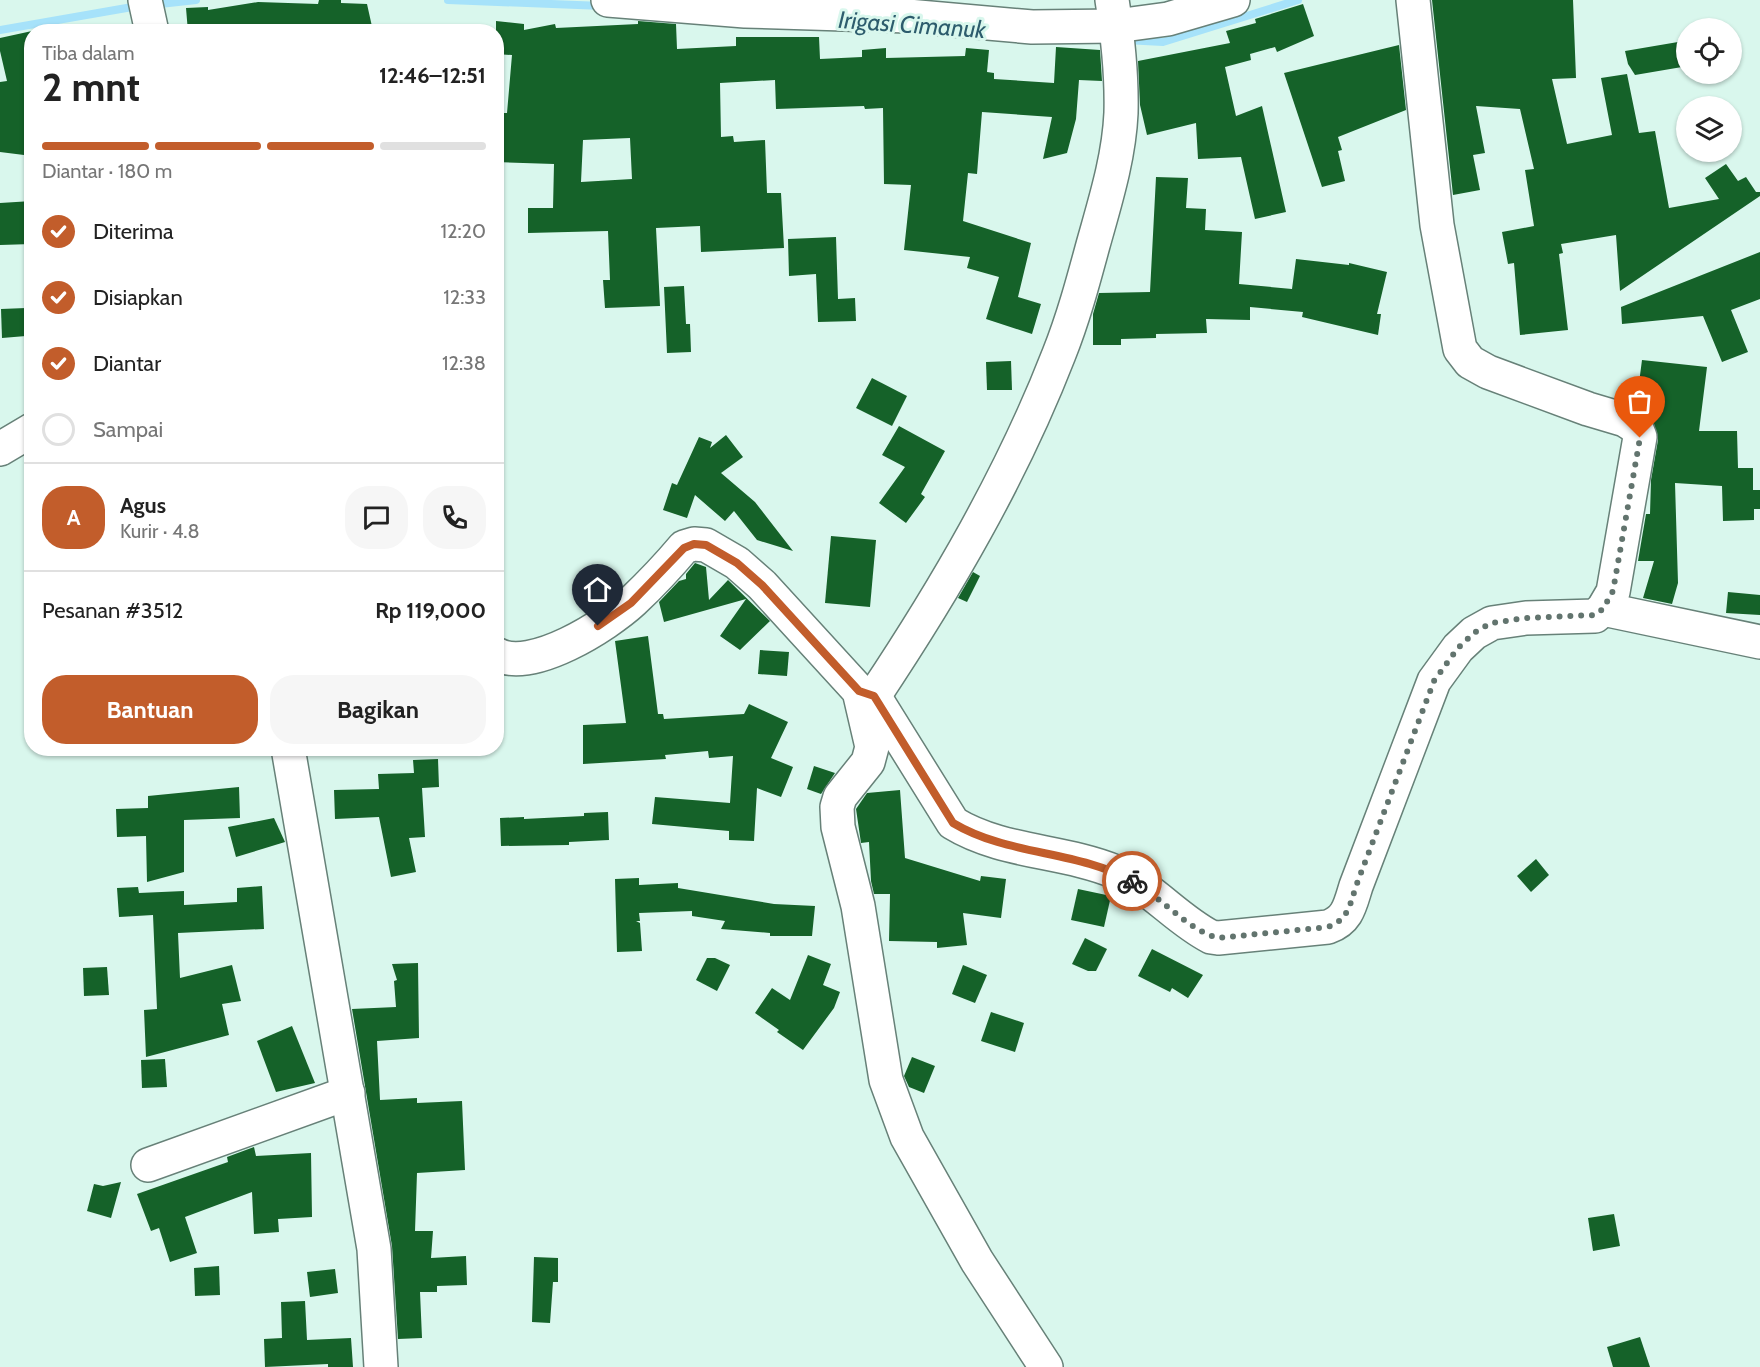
<!DOCTYPE html>
<html lang="id">
<head>
<meta charset="utf-8">
<style>
  body { margin:0; font-family:Cabin,sans-serif; background:#f6f6f6; color:#222; height:100vh; display:flex; flex-direction:column; font-size:22px; white-space:nowrap }
  * { box-sizing:border-box; margin:0 }
  p { font-size:20px; color:#767676 }
  .icon { flex:none; width:33px; height:33px; fill:none; stroke:currentColor; stroke-width:2; stroke-linecap:round; stroke-linejoin:round }
  .map { position:relative; flex:1; overflow:hidden }
  .side { position:absolute; left:24px; top:24px; width:480px; height:732px; display:flex; flex-direction:column; background:#fff; border-radius:24px; box-shadow:0 2px 4px #0004 }
  .side>* { flex:none }
  .controls { position:absolute; left:1676px; top:18px; display:grid; gap:12px }
  .controls a { display:grid; place-items:center; width:66px; height:66px; border-radius:50%; background:#fff; box-shadow:0 2px 4px #0004; font-size:30px }
  .pin { position:absolute; display:grid; place-items:center; width:51px; height:51px; color:#fff; margin:-62px -26px; border-radius:50% 50% 50% 0; rotate:-45deg; box-shadow:0 0 6px #0007 }
  .pin .icon { rotate:45deg }
  .courier { position:absolute; display:grid; place-items:center; width:60px; height:60px; margin:-30px; border:4px solid #c25d2b; border-radius:50%; background:#fff; color:#222; box-shadow:0 2px 8px #0007 }
  .overview em { font-style:normal; font-weight:800 }
  .overview div { display:flex; flex-direction:column-reverse }
  .overview { display:flex; align-items:center; justify-content:space-between; height:102px; padding:0 18px }
  h1 { font-size:39px; font-weight:800; line-height:45px }
  .bar { display:grid; grid-template-columns:repeat(4,1fr); gap:9px 6px; align-content:center; height:72px; padding:0 18px }
  .bar i { height:8px; border-radius:4px; background:#e0e0e0 }
  .bar .selected { background:#c25d2b }
  .bar p { grid-column:span 4 }
  .line { display:flex; align-items:center; gap:15px; padding:0 18px; border-top:2px solid #e0e0e0 }
  .line div { flex:1 }
  .round { display:grid; place-items:center; flex:none; width:63px; height:63px; border-radius:24px; background:#f6f6f6 }
  ol { padding:0 18px; list-style:none }
  li { display:flex; align-items:center; gap:18px; height:66px }
  li p { margin-inline-start:auto }
  li .icon { padding:6px; border-radius:50%; background:#c25d2b; color:#fff; stroke-width:4 }
  li:last-child { color:#767676 }
  li i { width:33px; height:33px; border:3px solid #e0e0e0; border-radius:50% }
  .action { display:flex; gap:12px; margin-top:auto; padding:12px 18px }
  .action a { flex:1; height:69px; border-radius:24px; background:#c25d2b; color:#fff; font-size:24px; font-weight:800; line-height:69px; text-align:center }
  .action a+a { background:#f6f6f6; color:#222 }
  .map>svg:first-child { display:block }
</style>
</head>
<body>
<div class="map">
<svg width="1760" height="1367" viewBox="0 0 1760 1367">
  <rect width="100%" height="100%" fill="#d9f7ed"/>
  <g fill="none" stroke-linecap="round" stroke-linejoin="round">
    <g stroke="#a6e2fa" stroke-width="8">
      <path d="M 448,0 L 603,6"/>
      <path d="M 151,5 L 196,0"/>
      <path d="M 0,30 L 138,6"/>
      <path d="M 1125,40 L 1163,42 L 1298,0"/>
    </g>
  </g>
  <g fill="#156229" fill-rule="evenodd">
    <path d="M 319,0 L 341,0 L 341,3 L 367,4 L 373,31 L 338,29 L 338,32 L 188,32 L 186,8 L 208,7 L 208,10 L 258,2 L 318,4 Z"/>
    <path d="M 1432,0 L 1573,0 L 1576,78 L 1552,79 L 1567,144 L 1612,135 L 1601,78 L 1627,74 L 1639,133 L 1655,131 L 1669,208 L 1719,199 L 1705,178 L 1726,164 L 1738,181 L 1746,177 L 1756,192 L 1760,192 L 1760,196 L 1620,291 L 1616,235 L 1561,244 L 1563,253 L 1559,254 L 1568,330 L 1520,335 L 1514,263 L 1508,264 L 1502,232 L 1534,226 L 1525,170 L 1534,169 L 1520,109 L 1476,106 L 1485,153 L 1473,155 L 1480,190 L 1453,195 Z"/>
    <path d="M 1303,4 L 1314,36 L 1277,52 L 1275,47 L 1250,54 L 1251,60 L 1225,67 L 1236,116 L 1262,106 L 1286,212 L 1255,219 L 1241,157 L 1198,159 L 1196,123 L 1147,135 L 1140,105 L 1138,61 L 1230,43 L 1226,31 L 1256,23 L 1255,19 Z"/>
    <path d="M 496,21 L 524,24 L 524,30 L 555,24 L 556,28 L 638,24 L 638,21 L 676,24 L 677,49 L 736,46 L 736,37 L 819,37 L 820,59 L 862,57 L 862,50 L 886,48 L 886,58 L 965,56 L 966,48 L 989,50 L 987,72 L 994,73 L 994,79 L 1054,83 L 1056,47 L 1100,50 L 1102,81 L 1079,80 L 1076,119 L 1067,153 L 1043,159 L 1052,117 L 982,112 L 977,174 L 968,173 L 963,221 L 1031,243 L 1018,297 L 1041,304 L 1032,334 L 986,319 L 999,277 L 967,268 L 970,257 L 904,250 L 911,185 L 884,184 L 883,108 L 865,109 L 864,106 L 776,109 L 775,80 L 720,83 L 721,137 L 733,136 L 734,142 L 765,140 L 767,193 L 781,193 L 784,248 L 701,252 L 700,226 L 656,228 L 660,306 L 605,308 L 603,280 L 610,280 L 608,231 L 528,233 L 528,208 L 553,208 L 554,164 L 496,162 L 496,113 L 507,113 L 512,55 L 496,54 ZM 630,138 L 632,179 L 581,182 L 583,140 Z"/>
    <path d="M 32,31 L 32,156 L 0,152 L 0,82 L 7,81 L 0,51 L 0,38 Z"/>
    <path d="M 1678,42 L 1682,67 L 1635,75 L 1628,64 L 1625,51 Z"/>
    <path d="M 1399,45 L 1406,110 L 1338,137 L 1342,150 L 1338,151 L 1345,181 L 1322,187 L 1284,73 Z"/>
    <path d="M 1156,177 L 1188,178 L 1186,208 L 1206,209 L 1205,230 L 1242,232 L 1239,284 L 1292,289 L 1296,259 L 1349,265 L 1349,263 L 1387,272 L 1377,314 L 1381,314 L 1378,335 L 1302,317 L 1303,312 L 1250,307 L 1250,320 L 1206,319 L 1207,333 L 1156,334 L 1156,338 L 1121,339 L 1121,345 L 1093,345 L 1093,314 L 1099,293 L 1150,292 Z"/>
    <path d="M 32,201 L 32,244 L 0,245 L 0,203 Z"/>
    <path d="M 836,237 L 838,299 L 855,298 L 856,321 L 818,322 L 816,274 L 789,276 L 788,239 Z"/>
    <path d="M 1760,252 L 1760,299 L 1731,310 L 1748,352 L 1722,362 L 1703,316 L 1622,324 L 1621,307 Z"/>
    <path d="M 684,286 L 686,324 L 690,324 L 691,352 L 667,353 L 664,287 Z"/>
    <path d="M 26,308 L 26,336 L 2,338 L 1,309 Z"/>
    <path d="M 1642,360 L 1707,367 L 1699,431 L 1737,431 L 1738,468 L 1753,468 L 1753,490 L 1760,490 L 1760,509 L 1754,509 L 1754,520 L 1723,521 L 1722,486 L 1675,483 L 1678,583 L 1672,604 L 1643,598 L 1654,561 L 1638,561 L 1646,514 L 1650,514 L 1651,480 L 1658,440 L 1653,420 L 1645,410 L 1647,384 L 1639,383 Z"/>
    <path d="M 1011,361 L 1012,390 L 987,390 L 986,362 Z"/>
    <path d="M 872,378 L 907,396 L 892,426 L 856,408 Z"/>
    <path d="M 899,426 L 945,451 L 921,494 L 925,497 L 906,523 L 879,503 L 905,467 L 882,455 Z"/>
    <path d="M 726,435 L 743,457 L 721,473 L 755,502 L 793,551 L 757,540 L 734,511 L 725,521 L 695,495 L 687,518 L 663,510 L 672,483 L 677,485 L 699,437 L 712,442 L 710,448 Z"/>
    <path d="M 831,536 L 876,540 L 870,607 L 825,603 Z"/>
    <path d="M 695,563 L 706,567 L 709,600 L 728,580 L 770,621 L 740,650 L 720,636 L 746,599 L 664,622 L 659,602 L 679,581 L 686,579 L 686,574 Z"/>
    <path d="M 973,572 L 980,576 L 967,602 L 958,598 Z"/>
    <path d="M 1728,592 L 1760,595 L 1760,615 L 1726,613 Z"/>
    <path d="M 648,636 L 658,714 L 663,714 L 664,719 L 744,714 L 749,704 L 788,722 L 771,758 L 793,767 L 781,797 L 757,788 L 754,841 L 729,840 L 729,831 L 652,824 L 655,797 L 730,803 L 733,756 L 709,758 L 708,751 L 665,755 L 666,759 L 583,764 L 583,725 L 626,723 L 615,641 Z"/>
    <path d="M 760,650 L 789,652 L 787,676 L 758,674 Z"/>
    <path d="M 438,759 L 439,787 L 422,788 L 425,837 L 409,838 L 416,872 L 391,877 L 379,817 L 335,819 L 334,790 L 379,789 L 378,774 L 414,773 L 413,760 Z"/>
    <path d="M 814,766 L 835,773 L 821,794 L 807,789 Z"/>
    <path d="M 239,787 L 240,818 L 184,820 L 184,872 L 147,882 L 146,836 L 117,837 L 116,809 L 148,808 L 148,796 Z"/>
    <path d="M 900,790 L 905,858 L 980,881 L 981,876 L 1006,879 L 1001,918 L 963,913 L 967,945 L 937,948 L 937,942 L 889,941 L 890,894 L 874,894 L 871,881 L 869,842 L 861,843 L 856,809 L 867,793 Z"/>
    <path d="M 608,812 L 609,840 L 569,842 L 569,845 L 501,846 L 500,818 L 524,817 L 524,819 L 584,816 L 584,813 Z"/>
    <path d="M 274,818 L 285,842 L 236,857 L 228,827 Z"/>
    <path d="M 1536,859 L 1549,875 L 1531,892 L 1517,876 Z"/>
    <path d="M 639,878 L 639,885 L 678,883 L 678,888 L 774,904 L 815,906 L 812,936 L 770,936 L 770,933 L 721,929 L 725,921 L 692,916 L 692,911 L 639,913 L 640,921 L 636,921 L 640,923 L 642,951 L 617,952 L 615,879 Z"/>
    <path d="M 262,886 L 264,929 L 178,933 L 180,978 L 232,965 L 241,1001 L 222,1004 L 229,1035 L 146,1057 L 144,1010 L 157,1009 L 153,915 L 119,917 L 117,888 L 138,887 L 139,893 L 184,891 L 184,905 L 237,902 L 237,888 Z"/>
    <path d="M 1078,889 L 1111,896 L 1104,927 L 1071,920 Z"/>
    <path d="M 1085,938 L 1107,949 L 1096,971 L 1088,971 L 1072,964 Z"/>
    <path d="M 1152,949 L 1203,975 L 1188,998 L 1172,988 L 1170,992 L 1138,976 Z"/>
    <path d="M 808,955 L 831,964 L 823,985 L 840,992 L 834,1008 L 803,1050 L 777,1032 L 779,1030 L 755,1013 L 772,988 L 790,1000 Z"/>
    <path d="M 707,958 L 715,958 L 730,965 L 717,991 L 696,980 Z"/>
    <path d="M 418,963 L 419,1038 L 377,1041 L 380,1100 L 417,1098 L 417,1103 L 462,1101 L 465,1170 L 417,1173 L 415,1231 L 433,1231 L 431,1258 L 466,1256 L 467,1285 L 437,1286 L 437,1292 L 420,1292 L 422,1338 L 398,1339 L 392,1246 L 352,1009 L 396,1007 L 394,981 L 397,980 L 392,964 Z"/>
    <path d="M 963,965 L 987,975 L 975,1003 L 952,994 Z"/>
    <path d="M 107,967 L 109,995 L 84,996 L 83,968 Z"/>
    <path d="M 991,1012 L 1024,1023 L 1015,1052 L 981,1041 Z"/>
    <path d="M 292,1026 L 315,1083 L 276,1092 L 257,1041 Z"/>
    <path d="M 912,1057 L 935,1066 L 924,1093 L 909,1087 L 904,1076 Z"/>
    <path d="M 165,1059 L 167,1087 L 142,1088 L 141,1060 Z"/>
    <path d="M 254,1147 L 256,1156 L 311,1153 L 312,1217 L 278,1219 L 279,1232 L 254,1234 L 252,1192 L 185,1217 L 197,1253 L 170,1262 L 159,1228 L 151,1231 L 137,1194 L 228,1162 L 227,1157 Z"/>
    <path d="M 121,1182 L 111,1218 L 87,1211 L 94,1184 L 103,1186 Z"/>
    <path d="M 1614,1214 L 1620,1246 L 1593,1251 L 1588,1218 Z"/>
    <path d="M 534,1257 L 558,1258 L 558,1282 L 553,1282 L 550,1323 L 532,1322 Z"/>
    <path d="M 219,1266 L 220,1295 L 195,1296 L 194,1268 Z"/>
    <path d="M 335,1269 L 338,1293 L 310,1297 L 307,1272 Z"/>
    <path d="M 305,1301 L 307,1340 L 351,1338 L 353,1367 L 328,1367 L 328,1364 L 265,1367 L 264,1339 L 282,1338 L 281,1302 Z"/>
    <path d="M 1640,1337 L 1650,1367 L 1613,1367 L 1607,1347 Z"/>
  </g>
  <g fill="none" stroke-linecap="round" stroke-linejoin="round">
    <g stroke="#678178" stroke-width="36">
      <g id="minor">
        <path d="M 145,0 L 152,32"/>
        <path d="M 608,0 L 745,11 L 908,16 L 1032,27 L 1116,26 L 1168,19 L 1233,0"/>
        <path d="M 0,449 L 32,430"/>
        <path d="M 1603,609 L 1760,642"/>
        <path d="M 496,654 C 531,674 607,625 633,601 C 651,584 668,566 684,547 L 694,544 L 706,545 L 737,563 L 762,585 L 859,691 L 872,747 L 868,762 L 840,797 L 837,807 L 838,827 L 858,906 L 886,1080 L 907,1137 L 977,1261 L 1046,1367"/>
        <path d="M 859,691 L 874,696 C 946,588 1012,475 1059,354 C 1073,319 1083,282 1093,245 C 1105,202 1119,158 1121,113 C 1122,74 1118,38 1112,0"/>
        <path d="M 874,696 L 953,823 C 1002,853 1063,850 1116,872 C 1152,887 1176,919 1211,937 L 1218,938 L 1328,927 C 1348,920 1350,905 1356,886 L 1434,681 L 1458,648 L 1474,633 L 1492,623 L 1526,618 L 1595,616 L 1603,609 L 1613,592 L 1640,437 L 1636,427 L 1625,420 L 1588,409 L 1488,372 L 1470,362 L 1460,349 L 1437,225 L 1413,0"/>
        <path d="M 288,748 L 374,1249 L 381,1367"/>
        <path d="M 148,1165 L 348,1093"/>
      </g>
    </g>
    <use href="#minor" stroke="#fff" stroke-width="33"/>
  </g>
  <g fill="none" stroke-linecap="round" stroke-linejoin="round">
    <path stroke="#62746e" stroke-width="6" stroke-dasharray="0 10.8" d="M 1132,881 C 1160,896 1189,931 1218,938 L 1328,927 C 1348,920 1350,905 1356,886 L 1434,681 L 1458,648 L 1474,633 L 1491,623 L 1526,618 L 1595,615 L 1603,609 L 1613,591 L 1640,438"/>
    <path stroke="#c25d2b" stroke-width="8" d="M 598,626 L 631,603 L 684,548 L 694,544 L 706,545 L 737,563 L 762,585 L 859,691 L 874,696 L 953,823 C 1008,856 1077,850 1132,881"/>
  </g>
  <g text-anchor="middle" stroke-width="6" stroke-linejoin="round" paint-order="stroke">
    <g font-size="24" font-style="italic" fill="#2d5c6d" stroke="#d9f7ed">
      <text transform="translate(912 25) rotate(4)" y="8">Irigasi Cimanuk</text>
    </g>
  </g>
</svg>
<div class="controls">
<a><svg class="icon" aria-label="locate" viewBox="0 0 24 24"><circle cx="12" cy="12" r="6"/><path d="M12 2v4M12 18v4M2 12h4M18 12h4"/></svg></a>
<a><svg class="icon" aria-label="layers" viewBox="0 0 24 24"><path d="M12 4l9 5-9 5-9-5zM3 14l9 5 9-5"/></svg></a>
</div>
<div class="pin" style="left:1640px;top:438px;background:#ea580c"><svg class="icon" aria-label="bag" viewBox="0 0 24 24"><path d="M5 8h14l-1 12H6zM9 8a3 3 0 0 1 6 0"/></svg></div>
<div class="pin" style="left:598px;top:626px;background:#1f2937"><svg class="icon" aria-label="home" viewBox="0 0 24 24"><path d="M3 11l9-7 9 7M6 9v11h12V9"/></svg></div>
<div class="courier" style="left:1132px;top:881px"><svg class="icon" aria-label="bike" viewBox="0 0 24 24"><circle cx="6" cy="16" r="4"/><circle cx="18" cy="16" r="4"/><path d="M6 16l4-8h5l3 8M10 8l3 8H6M13 5h3"/></svg></div>
<section class="side">
<div class="overview"><div><h1>2 mnt</h1><p>Tiba dalam</p></div><em>12:46–12:51</em></div>
<div class="bar"><i class="selected"></i><i class="selected"></i><i class="selected"></i><i></i><p>Diantar · 180 m</p></div>
<ol>
<li><svg class="icon" aria-label="check" viewBox="0 0 24 24"><path d="M5 12l5 5 9-10"/></svg>Diterima<p>12:20</p></li>
<li><svg class="icon" aria-label="check" viewBox="0 0 24 24"><path d="M5 12l5 5 9-10"/></svg>Disiapkan<p>12:33</p></li>
<li><svg class="icon" aria-label="check" viewBox="0 0 24 24"><path d="M5 12l5 5 9-10"/></svg>Diantar<p>12:38</p></li>
<li><i></i>Sampai</li>
</ol>
<div class="line" style="height:108px"><b class="round" style="background:#c25d2b;color:#fff">A</b><div><b>Agus</b><p>Kurir · 4.8</p></div><a class="round"><svg class="icon" aria-label="chat" viewBox="0 0 24 24"><path d="M4 5h16v11H9l-5 4z"/></svg></a><a class="round"><svg class="icon" aria-label="phone" viewBox="0 0 24 24"><path d="M5 4h4l2 5-3 2q2 4 5 5l2-3 5 2v4C11 20 4 13 5 4z"/></svg></a></div>
<div class="line" style="height:78px"><div>Pesanan #3512</div><b>Rp 119,000</b></div>
<div class="action"><a>Bantuan</a><a>Bagikan</a></div>
</section>
</div>
</body>
</html>
